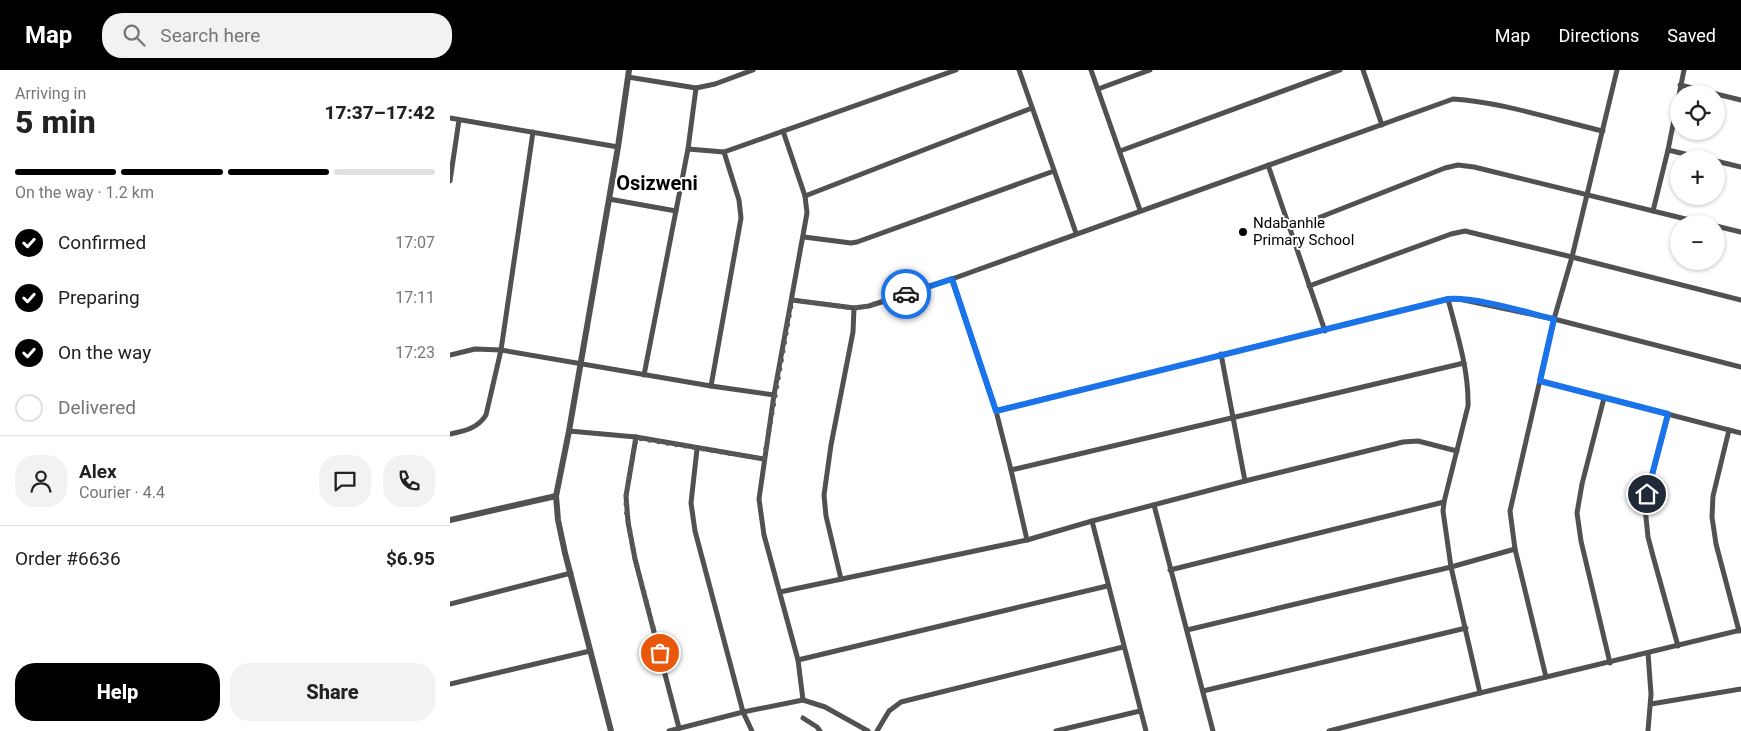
<!DOCTYPE html>
<html lang="en">
<head>
<meta charset="utf-8">
<style>
  body { margin:0; font-family:Roboto,sans-serif; background:#f2f2f2; color:#222; height:100vh; display:flex; flex-direction:column; font-size:19px; white-space:nowrap }
  * { box-sizing:border-box; margin:0 }
  p { font-size:16px; color:#767676 }
  .icon { flex:none; width:28px; height:28px; fill:none; stroke:currentColor; stroke-width:2; stroke-linecap:round; stroke-linejoin:round }
  .map { position:relative; flex:1; overflow:hidden }
  .side { display:flex; flex-direction:column; background:#fff; width:450px }
  .side>* { flex:none }
  .buttons { position:absolute; left:1220px; top:15px; display:grid; gap:10px }
  .buttons a { display:grid; place-items:center; width:55px; height:55px; border-radius:50%; background:#fff; box-shadow:0 1px 4px #0004; font-size:25px }
  .pin { position:absolute; display:grid; place-items:center; width:42px; height:42px; color:#fff; margin:-21px; border:2px solid #fff; border-radius:50%; box-shadow:0 1px 5px #0007 }
  .courier { position:absolute; display:grid; place-items:center; width:50px; height:50px; margin:-25px; border:4px solid #1a73e8; border-radius:50%; background:#fff; color:#222; box-shadow:0 1px 6px #0007 }
  .overview em { font-style:normal; font-weight:800 }
  .overview div { display:flex; flex-direction:column-reverse }
  .overview { display:flex; align-items:center; justify-content:space-between; height:85px; padding:0 15px }
  h1 { font-size:32px; font-weight:800; line-height:38px }
  .bar { display:grid; grid-template-columns:repeat(4,1fr); gap:8px 5px; align-content:center; height:60px; padding:0 15px }
  .bar i { height:6px; border-radius:4px; background:#e0e0e0 }
  .bar .selected { background:#000 }
  .bar p { grid-column:span 4 }
  .line { display:flex; align-items:center; gap:12px; padding:0 15px; border-top:1px solid #e0e0e0 }
  .line div { flex:1 }
  .round { display:grid; place-items:center; flex:none; width:52px; height:52px; border-radius:20px; background:#f2f2f2 }
  ol { padding:0 15px; list-style:none }
  li { display:flex; align-items:center; gap:15px; height:55px }
  li p { margin-inline-start:auto }
  li .icon { padding:5px; border-radius:50%; background:#000; color:#fff; stroke-width:4 }
  li:last-child { color:#767676 }
  li i { width:28px; height:28px; border:2px solid #e0e0e0; border-radius:50% }
  .button { display:flex; gap:10px; margin-top:auto; padding:10px 15px }
  .button a { flex:1; height:58px; border-radius:20px; background:#000; color:#fff; font-size:20px; font-weight:800; line-height:58px; text-align:center }
  .button a+a { background:#f2f2f2; color:#222 }
  header { display:flex; align-items:center; gap:30px; box-sizing:border-box; height:70px; padding:0 25px; background:#000; color:#fff }
  header strong { font-size:24px }
  nav { display:flex; gap:28px; margin-inline-start:auto; font-size:18px }
  .search { width:350px; height:45px; background:#f2f2f2; display:flex; align-items:center; gap:12px; box-sizing:border-box; padding:0 18px; border-radius:20px; color:#767676; font-size:19px }
  main { display:flex; flex:1; min-height:0 }
  .map>svg:first-child { display:block }
</style>
</head>
<body>
<header>
<strong>Map</strong>
<div class="search"><svg class="icon" aria-label="search" viewBox="0 0 24 24"><circle cx="10" cy="10" r="6"/><path d="M15 15l6 6"/></svg>Search here</div>
<nav><a>Map</a><a>Directions</a><a>Saved</a></nav>
</header>
<main>
<section class="side">
<div class="overview"><div><h1>5 min</h1><p>Arriving in</p></div><em>17:37–17:42</em></div>
<div class="bar"><i class="selected"></i><i class="selected"></i><i class="selected"></i><i></i><p>On the way · 1.2 km</p></div>
<ol>
<li><svg class="icon" aria-label="check" viewBox="0 0 24 24"><path d="M5 12l5 5 9-10"/></svg>Confirmed<p>17:07</p></li>
<li><svg class="icon" aria-label="check" viewBox="0 0 24 24"><path d="M5 12l5 5 9-10"/></svg>Preparing<p>17:11</p></li>
<li><svg class="icon" aria-label="check" viewBox="0 0 24 24"><path d="M5 12l5 5 9-10"/></svg>On the way<p>17:23</p></li>
<li><i></i>Delivered</li>
</ol>
<div class="line" style="height:90px"><a class="round"><svg class="icon" aria-label="person" viewBox="0 0 24 24"><circle cx="12" cy="8" r="4"/><path d="M4 21q1-7 8-7t8 7"/></svg></a><div><b>Alex</b><p>Courier · 4.4</p></div><a class="round"><svg class="icon" aria-label="chat" viewBox="0 0 24 24"><path d="M4 5h16v11H9l-5 4z"/></svg></a><a class="round"><svg class="icon" aria-label="phone" viewBox="0 0 24 24"><path d="M5 4h4l2 5-3 2q2 4 5 5l2-3 5 2v4C11 20 4 13 5 4z"/></svg></a></div>
<div class="line" style="height:65px"><div>Order #6636</div><b>$6.95</b></div>
<div class="button"><a>Help</a><a>Share</a></div>
</section>
<div class="map">
<svg width="1291" height="661" viewBox="0 0 1291 661">
  <rect width="100%" height="100%" fill="#fff"/>
  <g fill="none" stroke-linecap="round" stroke-linejoin="round">
    <g stroke="#515151" stroke-width="5">
      <path d="M 569,0 L 626,163"/>
      <path d="M 641,0 L 690,140"/>
      <path d="M 913,0 L 932,55"/>
      <path d="M 178,7 L 246,18 L 265,14 L 303,0"/>
      <path d="M 1230,15 L 1291,30"/>
      <path d="M 648,19 L 700,0"/>
      <path d="M 0,48 L 168,77"/>
      <path d="M 333,61 L 355,126 L 357,143 L 324,325 L 309,429 L 314,465 L 348,590 L 353,630"/>
      <path d="M 238,79 L 274,82 L 506,0"/>
      <path d="M 1218,80 L 1256,89"/>
      <path d="M 670,81 L 890,0"/>
      <path d="M 1266,91 L 1291,97"/>
      <path d="M 818,95 L 840,159"/>
      <path d="M 0,111 L 9,50"/>
      <path d="M 355,126 L 582,38"/>
      <path d="M 159,129 L 226,141"/>
      <path d="M 1203,141 L 1218,80 L 1234,0"/>
      <path d="M 1266,156 L 1291,162"/>
      <path d="M 354,167 L 401,173 L 407,172 L 604,101"/>
      <path d="M 502,209 L 546,341"/>
      <path d="M 859,216 L 1001,164 L 1015,161 L 1122,187 L 1291,230"/>
      <path d="M 998,229 C 1007,264 1019,300 1018,336 L 994,432 L 993,441 L 1001,497 L 1030,623"/>
      <path d="M 342,230 L 404,238 L 419,236 L 502,209 L 1003,29 C 1052,32 1105,50 1153,61"/>
      <path d="M 875,261 L 840,159 L 995,98 L 1008,95 L 1024,97 L 1256,154"/>
      <path d="M 771,284 L 795,411"/>
      <path d="M 0,285 L 25,279 L 51,280 L 261,316 L 324,325"/>
      <path d="M 194,305 L 238,79 L 246,18"/>
      <path d="M 1090,311 L 1291,363"/>
      <path d="M 261,316 L 291,148 L 289,130 L 274,82"/>
      <path d="M 1154,328 L 1132,414 L 1127,443 L 1131,471 L 1160,593"/>
      <path d="M 1218,344 L 1197,424 L 1195,438 L 1198,467 L 1203,486 L 1228,576"/>
      <path d="M 1279,360 L 1263,426 L 1262,447 L 1266,474 L 1289,561"/>
      <path d="M 119,361 L 186,367 L 314,389"/>
      <path d="M 0,364 C 15,361 28,358 36,345 L 51,280 L 83,62"/>
      <path d="M 186,367 L 176,426 L 178,452 L 185,489 L 229,658"/>
      <path d="M 247,379 L 241,433 L 245,461 L 293,642 L 302,661"/>
      <path d="M 561,400 L 1014,293"/>
      <path d="M 704,435 L 763,661"/>
      <path d="M 642,451 L 696,661"/>
      <path d="M 577,470 L 561,400 L 546,341 L 998,229 L 1009,229 L 1104,249 L 1291,297"/>
      <path d="M 720,500 L 994,432"/>
      <path d="M 391,509 L 376,446 L 374,425 L 381,375 L 403,262 L 404,238"/>
      <path d="M 330,522 L 577,470 L 642,451 L 795,411 L 953,372 L 968,371 L 1007,381"/>
      <path d="M 0,534 L 121,503"/>
      <path d="M 737,560 L 1001,497 L 1065,479"/>
      <path d="M 1198,583 L 1201,624 L 1198,661"/>
      <path d="M 348,590 L 657,516"/>
      <path d="M 1096,607 L 1065,479 L 1060,441 L 1104,249 L 1122,187 L 1167,0"/>
      <path d="M 0,614 L 140,581"/>
      <path d="M 753,621 L 1016,558"/>
      <path d="M 1201,634 L 1291,619"/>
      <path d="M 353,648 L 367,657 L 370,661"/>
      <path d="M 219,661 L 293,642 L 353,630 L 375,637 L 418,661"/>
      <path d="M 427,661 L 439,641 L 451,632 L 673,577"/>
      <path d="M 606,661 L 690,641"/>
      <path d="M 879,661 L 1030,623 L 1291,560"/>
    </g>
    <g stroke="#515151" stroke-width="6">
      <path d="M 0,450 L 106,426"/>
      <path d="M 161,661 L 115,483 L 108,450 L 106,426 L 119,361 L 168,77 L 179,0"/>
    </g>
  </g>
  <g fill="none" stroke-linecap="round" stroke-linejoin="round">
    <path stroke="#595959" stroke-width="5" stroke-dasharray="0 9" d="M 210,583 L 185,489 L 176,440 L 176,426 L 186,368 L 314,389 L 342,230 L 404,238 L 418,236 L 456,224"/>
    <path stroke="#1a73e8" stroke-width="6" d="M 456,224 L 502,209 L 546,341 L 998,229 C 1027,227 1074,242 1104,249 L 1090,311 L 1218,344 L 1197,424"/>
  </g>
  <circle fill="#000" stroke="#fff" stroke-width="2" cx="793" cy="162" r="5"/>
  <g text-anchor="middle" stroke-width="4" stroke-linejoin="round" paint-order="stroke">
    <g font-size="15" fill="#000" stroke="#fff" text-anchor="start">
      <text x="803" y="158">Ndabanhle<tspan x="803" dy="17">Primary School</tspan></text>
    </g>
    <g font-size="20" font-weight="bold" fill="#000" stroke="#fff">
      <text x="207" y="120">Osizweni</text>
    </g>
  </g>
</svg>
<div class="buttons">
<a><svg class="icon" aria-label="locate" viewBox="0 0 24 24"><circle cx="12" cy="12" r="6"/><path d="M12 2v4M12 18v4M2 12h4M18 12h4"/></svg></a>
<a>+</a>
<a>−</a>
</div>
<div class="pin" style="left:210px;top:583px;background:#ea580c"><svg class="icon" aria-label="bag" viewBox="0 0 24 24"><path d="M5 8h14l-1 12H6zM9 8a3 3 0 0 1 6 0"/></svg></div>
<div class="pin" style="left:1197px;top:424px;background:#1f2937"><svg class="icon" aria-label="home" viewBox="0 0 24 24"><path d="M3 11l9-7 9 7M6 9v11h12V9"/></svg></div>
<div class="courier" style="left:456px;top:224px"><svg class="icon" aria-label="car" viewBox="0 0 24 24"><path d="M5 17H2v-5l4-1 3-4h7l3 4 3 1v5h-3M9 17h6M6 11h13"/><circle cx="7" cy="17" r="2"/><circle cx="17" cy="17" r="2"/></svg></div>
</div>
</main>
</body>
</html>
